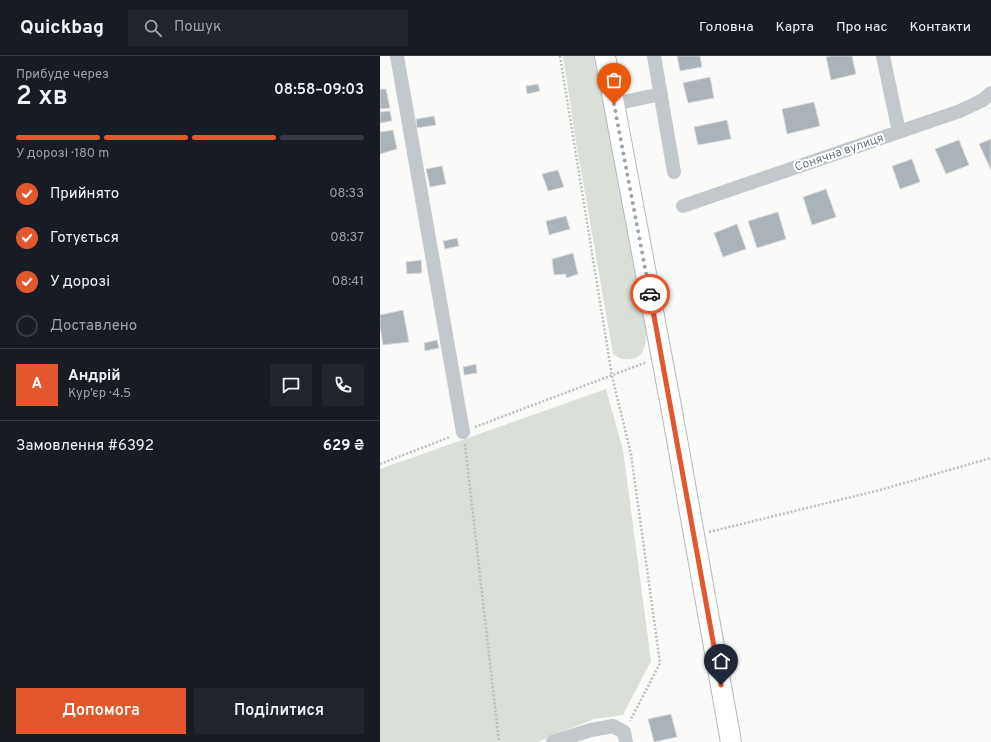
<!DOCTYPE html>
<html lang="uk">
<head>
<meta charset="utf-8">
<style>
  body { margin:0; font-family:Overpass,sans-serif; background:#20242c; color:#f1f3f6; height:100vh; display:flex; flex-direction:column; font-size:15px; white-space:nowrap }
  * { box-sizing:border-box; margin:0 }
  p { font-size:13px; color:#9ea1a6 }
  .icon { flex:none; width:22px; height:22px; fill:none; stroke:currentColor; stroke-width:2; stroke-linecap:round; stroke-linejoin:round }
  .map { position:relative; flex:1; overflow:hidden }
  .details { display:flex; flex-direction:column; background:#171b24; width:380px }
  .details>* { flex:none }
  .pin { position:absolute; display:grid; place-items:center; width:34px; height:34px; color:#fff; margin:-41px -17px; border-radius:50% 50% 50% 0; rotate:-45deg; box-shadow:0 0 4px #0007 }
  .pin .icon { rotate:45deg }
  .courier { position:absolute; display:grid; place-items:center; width:40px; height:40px; margin:-20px; border:3px solid #e4572e; border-radius:50%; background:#fff; color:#222; box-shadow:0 1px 5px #0007 }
  .summary em { font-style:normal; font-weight:600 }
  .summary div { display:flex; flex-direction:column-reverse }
  .summary { display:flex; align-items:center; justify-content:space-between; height:68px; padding:0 16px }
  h1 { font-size:26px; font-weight:600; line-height:30px }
  .bar { display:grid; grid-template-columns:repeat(4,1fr); gap:6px 4px; align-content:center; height:48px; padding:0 16px }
  .bar i { height:5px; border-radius:3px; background:#363941 }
  .bar .on { background:#e4572e }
  .bar p { grid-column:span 4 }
  .line { display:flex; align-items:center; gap:10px; padding:0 16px; border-top:1px solid #363941 }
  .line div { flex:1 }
  .round { display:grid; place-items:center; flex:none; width:42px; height:42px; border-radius:0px; background:#20242c }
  ol { padding:0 16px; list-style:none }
  li { display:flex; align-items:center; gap:12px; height:44px }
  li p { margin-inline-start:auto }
  li .icon { padding:4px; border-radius:50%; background:#e4572e; color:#fff; stroke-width:4 }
  li:last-child { color:#9ea1a6 }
  li i { width:22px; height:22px; border:2px solid #363941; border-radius:50% }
  .action { display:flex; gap:8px; margin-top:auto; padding:8px 16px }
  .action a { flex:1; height:46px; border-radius:0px; background:#e4572e; color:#fff; font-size:16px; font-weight:600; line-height:46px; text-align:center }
  .action a+a { background:#20242c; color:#f1f3f6 }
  header { display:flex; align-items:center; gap:24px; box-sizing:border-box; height:56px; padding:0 20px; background:#171b24; border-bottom:1px solid #363941 }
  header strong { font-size:19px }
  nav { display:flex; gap:22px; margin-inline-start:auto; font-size:14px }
  .search { width:280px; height:36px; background:#20242c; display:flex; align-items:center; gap:10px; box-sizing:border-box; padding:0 14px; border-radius:0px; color:#9ea1a6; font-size:15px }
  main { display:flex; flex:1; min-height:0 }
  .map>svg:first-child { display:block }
</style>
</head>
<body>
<header>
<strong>Quickbag</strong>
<div class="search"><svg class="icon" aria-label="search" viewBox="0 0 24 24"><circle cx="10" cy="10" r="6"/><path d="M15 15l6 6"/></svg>Пошук</div>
<nav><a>Головна</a><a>Карта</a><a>Про нас</a><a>Контакти</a></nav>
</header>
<main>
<section class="details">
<div class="summary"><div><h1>2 хв</h1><p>Прибуде через</p></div><em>08:58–09:03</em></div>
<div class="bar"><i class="on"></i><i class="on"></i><i class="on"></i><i></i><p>У дорозі · 180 m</p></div>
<ol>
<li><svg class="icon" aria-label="check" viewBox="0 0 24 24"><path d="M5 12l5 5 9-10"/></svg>Прийнято<p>08:33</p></li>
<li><svg class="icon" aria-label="check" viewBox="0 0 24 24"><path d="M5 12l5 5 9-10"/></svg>Готується<p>08:37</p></li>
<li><svg class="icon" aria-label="check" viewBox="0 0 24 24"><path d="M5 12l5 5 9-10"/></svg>У дорозі<p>08:41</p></li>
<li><i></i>Доставлено</li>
</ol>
<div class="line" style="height:72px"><b class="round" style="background:#e4572e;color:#fff">А</b><div><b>Андрій</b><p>Кур’єр · 4.5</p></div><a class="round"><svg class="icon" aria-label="chat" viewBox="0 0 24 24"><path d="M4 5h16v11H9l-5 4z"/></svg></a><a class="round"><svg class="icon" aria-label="phone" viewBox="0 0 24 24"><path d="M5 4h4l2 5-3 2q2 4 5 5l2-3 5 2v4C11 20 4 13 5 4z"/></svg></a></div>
<div class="line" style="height:52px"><div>Замовлення #6392</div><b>629 ₴</b></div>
<div class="action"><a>Допомога</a><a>Поділитися</a></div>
</section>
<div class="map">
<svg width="611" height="686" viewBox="0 0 611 686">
  <rect width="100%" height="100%" fill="#fafaf8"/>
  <g fill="#dadfd7">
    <path d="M 183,0 L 218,0 L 265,261 C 265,275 271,300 251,303 C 242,304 241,303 233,298 L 196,86 Z"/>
    <path d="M 226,333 L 243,394 L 271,605 L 243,659 L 214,663 L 157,686 L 0,686 L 0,413 Z"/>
  </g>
  <g fill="#aab3b9" stroke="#dcdcda">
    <path d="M 297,0 L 320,0 L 322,11 L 300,15 Z"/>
    <path d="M 451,0 L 472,0 L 476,18 L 451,24 L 446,1 Z"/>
    <path d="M 330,21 L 334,42 L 308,47 L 303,27 Z"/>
    <path d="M 158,28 L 160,35 L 147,38 L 146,30 Z"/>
    <path d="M 0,33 L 6,33 L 10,52 L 0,53 Z"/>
    <path d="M 434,46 L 440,70 L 407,78 L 402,53 Z"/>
    <path d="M 10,55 L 12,65 L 0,67 L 0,56 Z"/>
    <path d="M 54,60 L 56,69 L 37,72 L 36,63 Z"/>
    <path d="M 347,64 L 351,83 L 318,89 L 314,71 Z"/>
    <path d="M 13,74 L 17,93 L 0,98 L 0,76 Z"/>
    <path d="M 611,83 L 611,114 L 599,88 Z"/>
    <path d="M 579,84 L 589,109 L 566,118 L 555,93 Z"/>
    <path d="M 532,103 L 540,126 L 520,133 L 512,110 Z"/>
    <path d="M 62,110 L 66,128 L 50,131 L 46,113 Z"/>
    <path d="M 178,114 L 184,131 L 168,135 L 162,118 Z"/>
    <path d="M 446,133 L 456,161 L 432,169 L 423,141 Z"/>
    <path d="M 398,156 L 406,183 L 377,192 L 368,165 Z"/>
    <path d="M 186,160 L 190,173 L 169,179 L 166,165 Z"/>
    <path d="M 357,168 L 366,193 L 343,201 L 334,177 Z"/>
    <path d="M 77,182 L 79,190 L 65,193 L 63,185 Z"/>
    <path d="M 193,197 L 198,218 L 186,222 L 186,218 L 174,219 L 172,203 Z"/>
    <path d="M 41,204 L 42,217 L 27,218 L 26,206 Z"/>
    <path d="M 23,254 L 29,286 L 3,289 L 0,271 L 0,259 Z"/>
    <path d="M 57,284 L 59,292 L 45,295 L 44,287 Z"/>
    <path d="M 96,308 L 97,317 L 84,319 L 83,311 Z"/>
    <path d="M 291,658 L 297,681 L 274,686 L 268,663 Z"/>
  </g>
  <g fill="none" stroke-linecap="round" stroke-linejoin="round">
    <g stroke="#b3babf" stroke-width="22">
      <path id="secondary" d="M 225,0 L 293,361 L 351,686"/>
    </g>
    <g stroke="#bbbfc2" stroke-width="2.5" stroke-dasharray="2 2" stroke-linecap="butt">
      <path d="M 180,0 L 232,320 L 251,398 L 280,607 L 250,665"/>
      <path d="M 95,371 L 267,306"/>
      <path d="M 85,388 L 119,686"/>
      <path d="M 0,408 L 70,381"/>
      <path d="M 329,476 L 500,434 L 611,402"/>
    </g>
    <g stroke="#c3c8cc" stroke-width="14">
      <path d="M 17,0 L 83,376"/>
      <path d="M 274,0 L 294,116"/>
      <path d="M 503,0 L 519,76"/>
      <path d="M 234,48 L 281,38"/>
      <path d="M 303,150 L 580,55 L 603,44 L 611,37"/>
      <path d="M 173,686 L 211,674 L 233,670 L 244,676 L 246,686"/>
    </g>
    <use href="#secondary" stroke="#fff" stroke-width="20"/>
  </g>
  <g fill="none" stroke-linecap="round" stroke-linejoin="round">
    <path stroke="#99a4ac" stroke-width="4" stroke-dasharray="0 7.2" d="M 234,48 L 270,238"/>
    <path stroke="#e4572e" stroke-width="5" d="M 270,238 L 341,629"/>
  </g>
  <g text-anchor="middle" stroke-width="4" stroke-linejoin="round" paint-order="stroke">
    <g font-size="12" fill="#657683" stroke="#fff">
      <text transform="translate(459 96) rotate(-19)" y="4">Сонячна вулиця</text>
    </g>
  </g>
</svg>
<div class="pin" style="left:234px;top:48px;background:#ea580c"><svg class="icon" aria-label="bag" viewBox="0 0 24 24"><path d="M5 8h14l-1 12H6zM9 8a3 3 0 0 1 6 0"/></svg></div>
<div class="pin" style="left:341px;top:629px;background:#1f2937"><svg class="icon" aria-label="home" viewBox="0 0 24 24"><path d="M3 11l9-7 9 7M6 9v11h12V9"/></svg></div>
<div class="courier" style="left:270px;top:238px"><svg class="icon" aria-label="car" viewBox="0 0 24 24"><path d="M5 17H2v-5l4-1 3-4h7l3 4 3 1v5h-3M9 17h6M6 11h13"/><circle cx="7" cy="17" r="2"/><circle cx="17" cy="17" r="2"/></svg></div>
</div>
</main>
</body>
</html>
